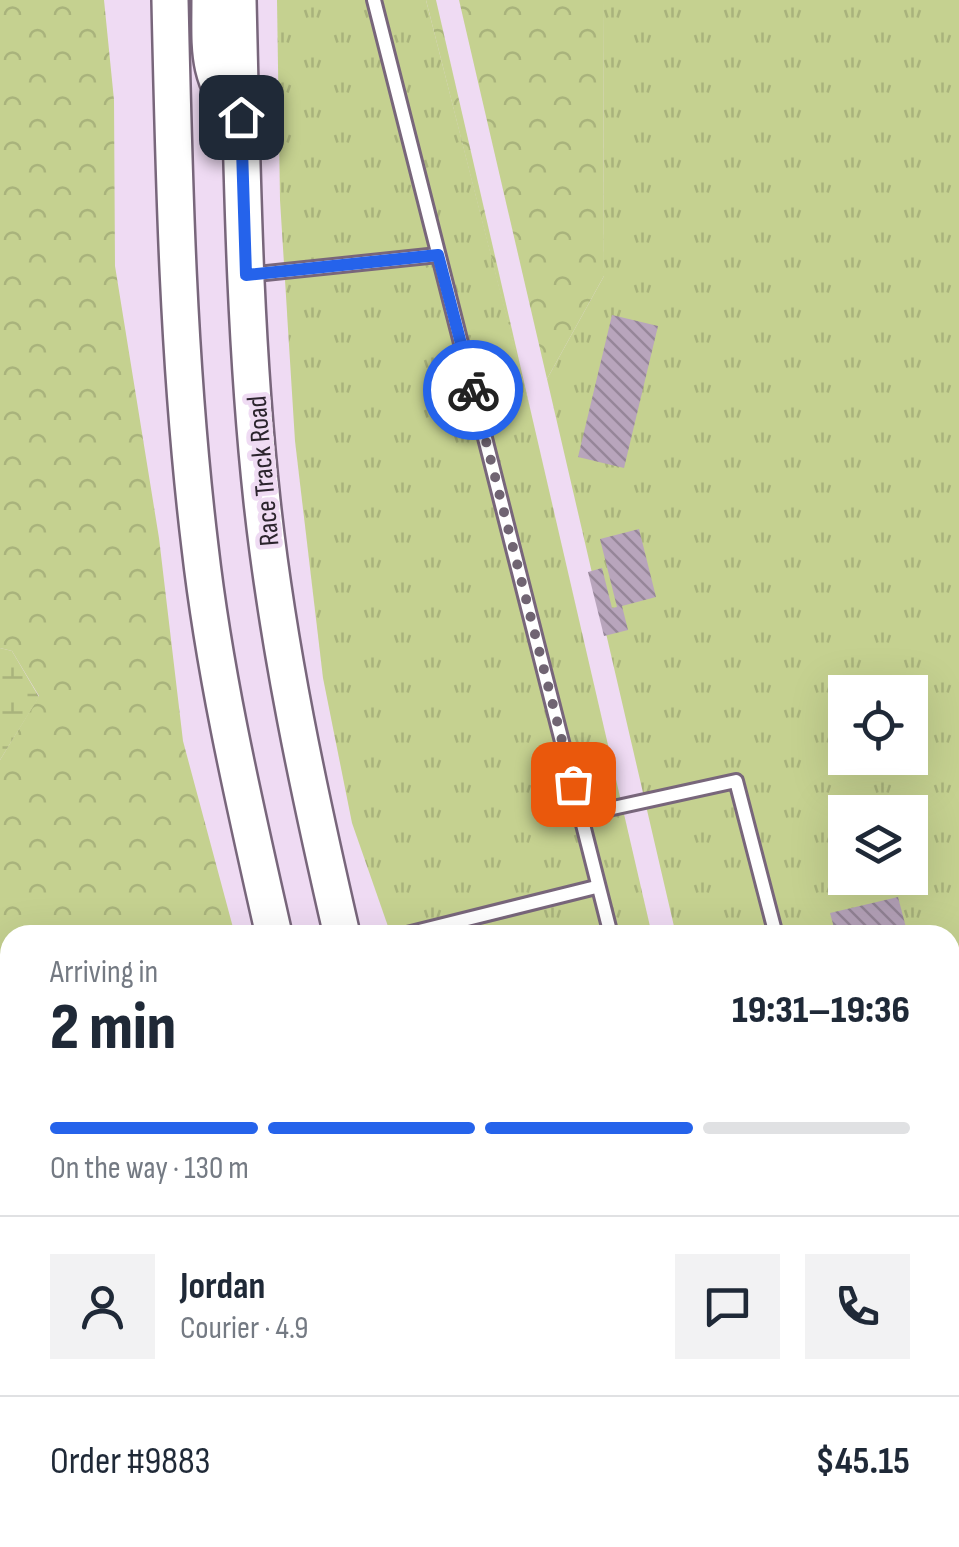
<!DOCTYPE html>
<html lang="en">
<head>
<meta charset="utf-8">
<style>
  body { margin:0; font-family:"Sofia Sans Condensed",sans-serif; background:#f2f2f3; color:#1f2937; height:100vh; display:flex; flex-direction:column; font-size:38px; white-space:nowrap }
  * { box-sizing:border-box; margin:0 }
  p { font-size:32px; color:#747a83 }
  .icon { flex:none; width:55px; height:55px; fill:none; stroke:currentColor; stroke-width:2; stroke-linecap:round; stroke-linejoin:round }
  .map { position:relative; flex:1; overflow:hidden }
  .drawer { position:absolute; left:0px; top:925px; width:960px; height:622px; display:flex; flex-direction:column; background:#fff; border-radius:30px 30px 0 0; box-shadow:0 10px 40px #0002 }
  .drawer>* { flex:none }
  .fabs { position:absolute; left:828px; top:675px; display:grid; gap:20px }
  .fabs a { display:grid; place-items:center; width:100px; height:100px; border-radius:0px; background:#fff; box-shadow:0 10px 40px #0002; font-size:50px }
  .pin { position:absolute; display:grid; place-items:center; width:85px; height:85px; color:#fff; margin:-42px; border-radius:20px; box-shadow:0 5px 15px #0006 }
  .courier { position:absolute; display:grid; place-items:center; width:100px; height:100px; margin:-50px; border:8px solid #2563eb; border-radius:50%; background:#fff; color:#222; box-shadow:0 2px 12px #0007 }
  .head em { font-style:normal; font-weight:800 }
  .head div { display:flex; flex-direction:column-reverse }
  .head { display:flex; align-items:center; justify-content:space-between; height:170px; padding:0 50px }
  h1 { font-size:65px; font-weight:800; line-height:75px }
  .bar { display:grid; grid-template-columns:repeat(4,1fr); gap:15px 10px; align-content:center; height:120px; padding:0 50px }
  .bar i { height:12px; border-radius:8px; background:#e0e1e3 }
  .bar .current { background:#2563eb }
  .bar p { grid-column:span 4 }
  .line { display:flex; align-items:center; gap:25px; padding:0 50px; border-top:2px solid #e0e1e3 }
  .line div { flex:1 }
  .round { display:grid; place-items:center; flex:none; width:105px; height:105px; border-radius:0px; background:#f2f2f3 }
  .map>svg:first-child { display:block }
</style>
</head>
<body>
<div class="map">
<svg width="959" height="1547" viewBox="0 0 959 1547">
  <defs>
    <pattern id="forest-crowns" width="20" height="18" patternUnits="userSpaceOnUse" patternTransform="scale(2.5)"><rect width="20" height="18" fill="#c5d190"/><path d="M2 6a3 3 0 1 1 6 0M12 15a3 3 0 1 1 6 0" fill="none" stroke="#a9b37c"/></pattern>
    <pattern id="wetland-marsh" width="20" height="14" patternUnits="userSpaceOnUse" patternTransform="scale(2.5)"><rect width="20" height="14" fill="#c5d190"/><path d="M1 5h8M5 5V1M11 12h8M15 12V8" fill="none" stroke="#a9b37c"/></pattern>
    <pattern id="park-tufts" width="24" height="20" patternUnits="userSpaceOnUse" patternTransform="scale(2.5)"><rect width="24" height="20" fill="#c5d190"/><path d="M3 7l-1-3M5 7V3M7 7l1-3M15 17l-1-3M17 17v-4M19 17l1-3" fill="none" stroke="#a9b37c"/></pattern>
    <pattern id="building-back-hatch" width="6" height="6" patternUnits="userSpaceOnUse" patternTransform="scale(2.5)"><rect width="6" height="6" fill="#b8a5bc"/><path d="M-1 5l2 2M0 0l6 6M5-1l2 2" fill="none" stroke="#968699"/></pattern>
  </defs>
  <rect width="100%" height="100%" fill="#efdbf3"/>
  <g fill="url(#forest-crowns)">
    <path d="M 0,0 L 104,0 L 114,100 L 115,266 L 159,538 L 183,741 L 235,935 L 10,935 L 10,1278 L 0,1276 L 0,760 L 39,696 L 12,651 L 0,648 Z"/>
    <path d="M 426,0 L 436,0 L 530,408 L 518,363 Z"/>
    <path d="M 459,0 L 603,0 L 604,276 L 547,379 Z"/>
    <path d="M 10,1479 L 10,1538 L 393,1538 L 396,1547 L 9,1547 L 7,1488 Z"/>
  </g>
  <g fill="url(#wetland-marsh)">
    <path d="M 0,648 L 12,651 L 39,697 L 0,760 Z"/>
    <path d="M 0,1276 L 10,1278 L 9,1547 L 0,1547 Z"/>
  </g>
  <g fill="url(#park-tufts)" fill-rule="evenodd">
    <path d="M 277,0 L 426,0 L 530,408 L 652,935 L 391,935 L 352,823 L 323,678 L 295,441 L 280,200 Z"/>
    <path d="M 603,0 L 959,0 L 959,1547 L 817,1547 L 815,1538 L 950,1538 L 950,935 L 676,935 L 547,379 L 604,276 ZM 845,692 L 910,692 L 910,758 L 845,758 ZM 845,812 L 910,812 L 910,878 L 845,878 Z"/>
    <path d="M 535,1538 L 792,1538 L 794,1547 L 538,1547 Z"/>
  </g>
  <g fill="url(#building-back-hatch)">
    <path d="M 612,315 L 658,326 L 624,468 L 578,457 Z"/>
    <path d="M 639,529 L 656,597 L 622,606 L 628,630 L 604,636 L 588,572 L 602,568 L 612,608 L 617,607 L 600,539 Z"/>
    <path d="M 898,897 L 908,935 L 836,935 L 830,913 Z"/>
    <path d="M 950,1258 L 959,1293 L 959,1342 L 950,1344 Z"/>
    <path d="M 959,1453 L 959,1547 L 896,1547 L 891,1538 L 950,1538 L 950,1457 Z"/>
  </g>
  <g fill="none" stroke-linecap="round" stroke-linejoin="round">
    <g stroke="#78667b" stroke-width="18">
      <g id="service">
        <path d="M 374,0 L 611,935"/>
        <path d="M 247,275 L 438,255"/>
        <path d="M 581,815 L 736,781 L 776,935"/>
        <path d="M 403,935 L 596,887"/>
        <path d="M 696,1538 L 698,1547"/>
        <path d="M 764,1538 L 776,1547"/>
        <path d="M 588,1543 L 610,1538"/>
      </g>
    </g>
    <g stroke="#78667b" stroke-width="40">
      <g id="secondary">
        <path d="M 170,0 C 174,182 178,366 200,547 C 215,678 245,806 274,935"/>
        <path d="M 210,0 C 210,48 206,78 240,117"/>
        <path d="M 238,0 C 242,167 244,335 262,501 C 278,648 309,792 342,935"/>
        <path d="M 426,1538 L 429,1547"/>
        <path d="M 496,1538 L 498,1547"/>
      </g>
    </g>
    <use href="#service" stroke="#fff" stroke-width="12"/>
    <use href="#secondary" stroke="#fff" stroke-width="35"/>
  </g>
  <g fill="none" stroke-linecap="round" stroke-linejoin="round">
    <path stroke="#706472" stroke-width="10" stroke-dasharray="0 18" d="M 473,390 L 573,784"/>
    <path stroke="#2563eb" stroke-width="12" d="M 241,117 L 246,275 L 438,255 L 473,390"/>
  </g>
  <g text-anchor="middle" stroke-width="9" stroke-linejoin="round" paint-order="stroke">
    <g font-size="28" fill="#2b242d" stroke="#efdbf3">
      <text transform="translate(262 471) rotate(-95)" y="10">Race Track Road</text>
    </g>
  </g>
</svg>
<div class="fabs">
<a><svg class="icon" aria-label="locate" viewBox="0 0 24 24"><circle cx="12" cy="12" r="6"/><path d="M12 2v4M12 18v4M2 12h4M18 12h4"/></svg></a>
<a><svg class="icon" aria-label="layers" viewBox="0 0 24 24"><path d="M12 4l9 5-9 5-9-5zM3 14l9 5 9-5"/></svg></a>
</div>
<div class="pin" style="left:573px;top:784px;background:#ea580c"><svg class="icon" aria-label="bag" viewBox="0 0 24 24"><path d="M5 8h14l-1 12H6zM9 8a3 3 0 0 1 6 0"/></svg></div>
<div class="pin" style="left:241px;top:117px;background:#1f2937"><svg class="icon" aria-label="home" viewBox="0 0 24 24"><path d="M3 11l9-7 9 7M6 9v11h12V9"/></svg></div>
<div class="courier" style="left:473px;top:390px"><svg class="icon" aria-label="bike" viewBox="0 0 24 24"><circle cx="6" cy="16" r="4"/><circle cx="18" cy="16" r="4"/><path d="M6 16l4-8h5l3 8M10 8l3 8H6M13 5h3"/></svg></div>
<section class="drawer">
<div class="head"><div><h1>2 min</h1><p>Arriving in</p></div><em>19:31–19:36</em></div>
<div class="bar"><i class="current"></i><i class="current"></i><i class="current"></i><i></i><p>On the way · 130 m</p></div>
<div class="line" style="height:180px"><a class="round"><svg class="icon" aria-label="person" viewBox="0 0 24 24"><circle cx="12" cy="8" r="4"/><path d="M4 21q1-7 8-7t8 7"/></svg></a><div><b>Jordan</b><p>Courier · 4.9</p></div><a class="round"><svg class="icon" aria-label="chat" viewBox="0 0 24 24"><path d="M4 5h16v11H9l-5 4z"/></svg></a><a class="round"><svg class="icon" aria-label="phone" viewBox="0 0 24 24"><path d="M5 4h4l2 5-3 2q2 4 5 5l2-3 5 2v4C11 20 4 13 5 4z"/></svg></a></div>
<div class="line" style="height:130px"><div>Order #9883</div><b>$45.15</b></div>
</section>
</div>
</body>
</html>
